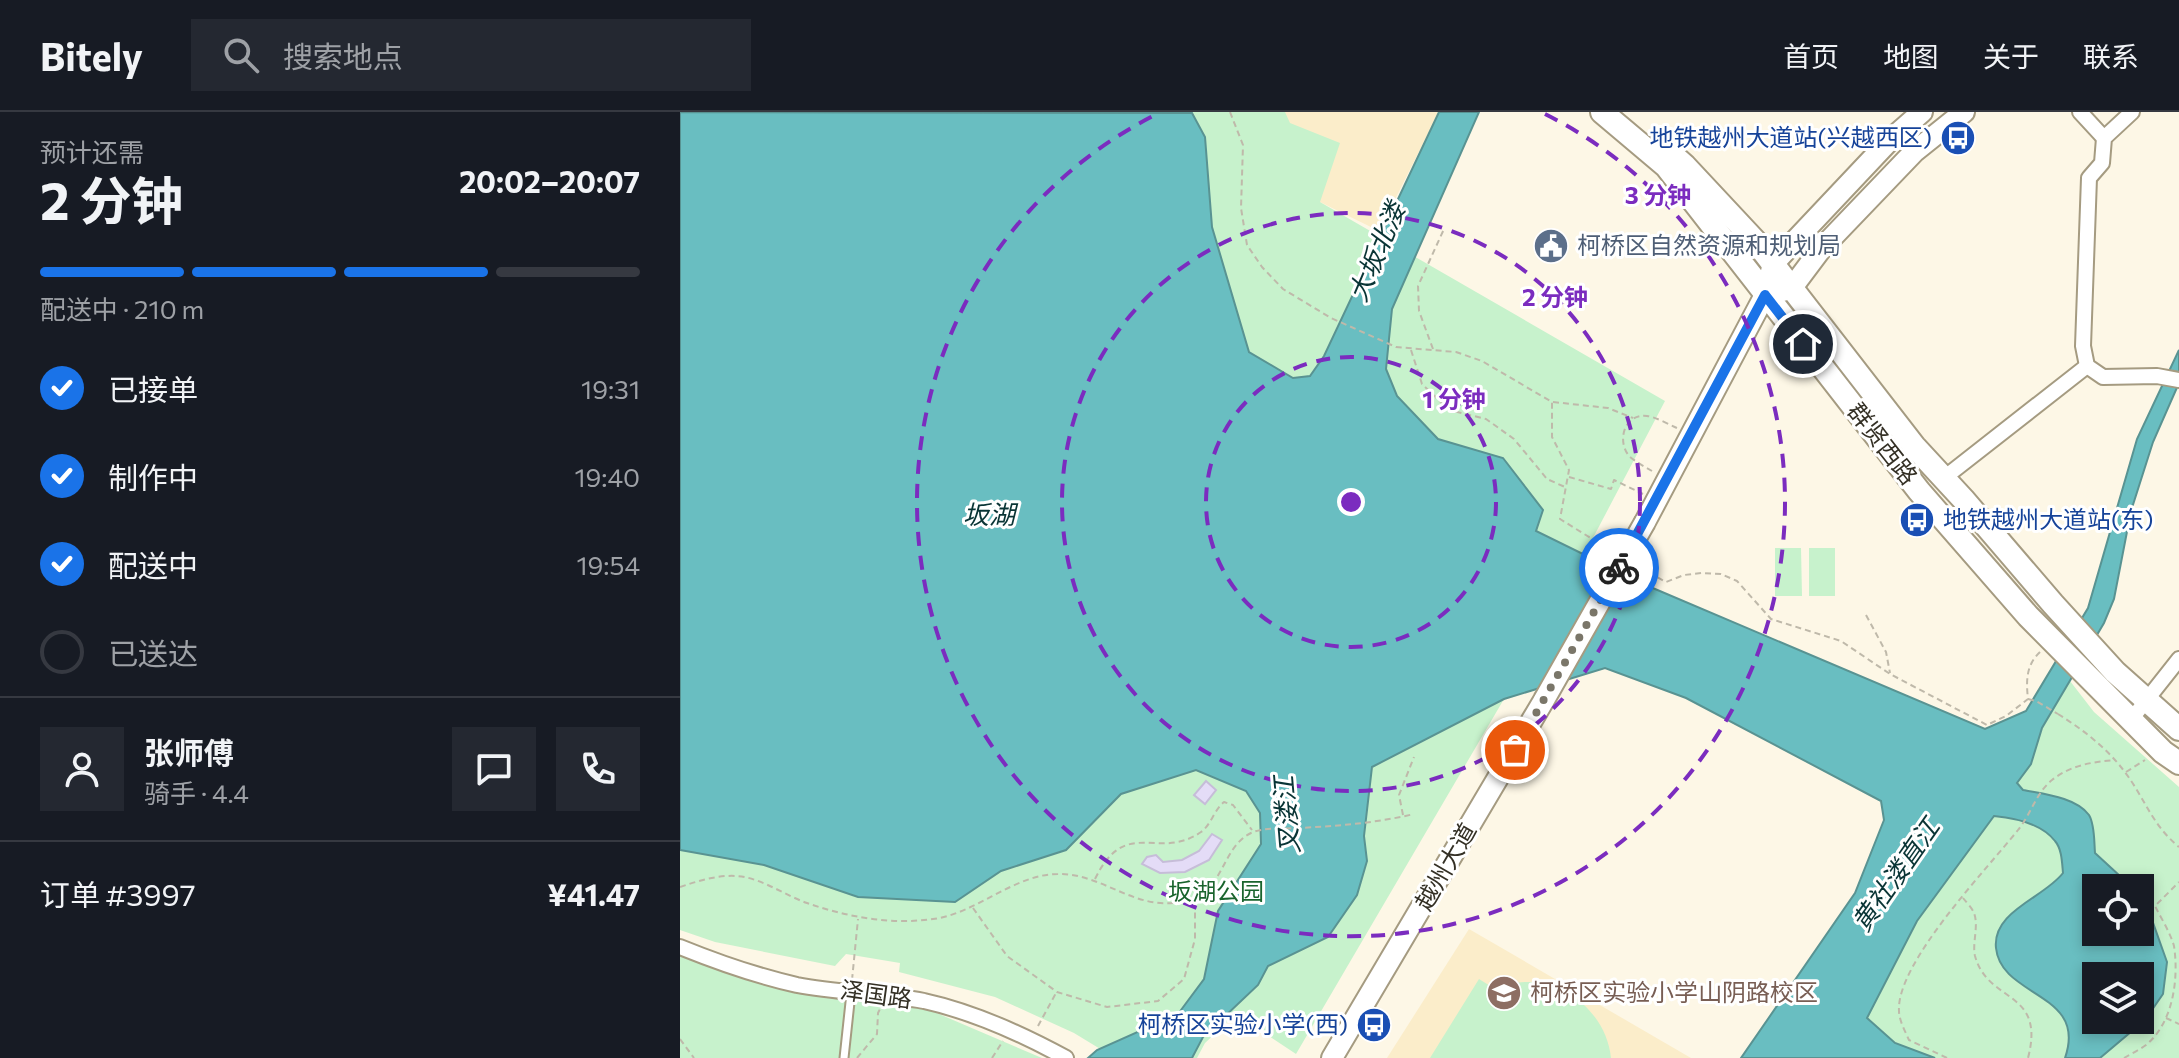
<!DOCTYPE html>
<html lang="zh">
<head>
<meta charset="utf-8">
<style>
  body { margin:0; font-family:Commissioner,"Noto Sans SC",sans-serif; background:#242831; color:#f1f3f6; height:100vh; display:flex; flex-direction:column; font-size:30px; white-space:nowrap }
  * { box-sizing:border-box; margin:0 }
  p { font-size:26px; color:#9ea1a6 }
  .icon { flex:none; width:44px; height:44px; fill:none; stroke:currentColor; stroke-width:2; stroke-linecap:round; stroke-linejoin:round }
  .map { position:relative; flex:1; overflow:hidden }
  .details { display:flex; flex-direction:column; background:#171b24; width:680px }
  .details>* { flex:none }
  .tools { position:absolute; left:1402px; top:762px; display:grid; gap:16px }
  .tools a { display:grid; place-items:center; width:72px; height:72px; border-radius:0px; background:#171b24; box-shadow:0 4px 12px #0003; font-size:40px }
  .pin { position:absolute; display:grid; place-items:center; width:68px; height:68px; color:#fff; margin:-34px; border:4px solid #fff; border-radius:50%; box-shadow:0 2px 8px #0007 }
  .courier { position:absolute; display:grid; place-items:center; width:80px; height:80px; margin:-40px; border:6px solid #1a73e8; border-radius:50%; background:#fff; color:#222; box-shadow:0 2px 10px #0007 }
  .head em { font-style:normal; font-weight:700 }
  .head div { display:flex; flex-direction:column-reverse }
  .head { display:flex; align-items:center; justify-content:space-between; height:136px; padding:0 40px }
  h1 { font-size:52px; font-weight:700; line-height:60px }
  .bar { display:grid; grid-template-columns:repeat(4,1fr); gap:12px 8px; align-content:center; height:96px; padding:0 40px }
  .bar i { height:10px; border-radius:6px; background:#363941 }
  .bar .active { background:#1a73e8 }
  .bar p { grid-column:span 4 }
  .line { display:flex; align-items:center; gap:20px; padding:0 40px; border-top:2px solid #363941 }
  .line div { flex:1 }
  .round { display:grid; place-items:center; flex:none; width:84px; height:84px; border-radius:0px; background:#242831 }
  ol { padding:0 40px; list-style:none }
  li { display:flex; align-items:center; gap:24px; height:88px }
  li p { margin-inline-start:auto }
  li .icon { padding:8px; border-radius:50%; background:#1a73e8; color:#fff; stroke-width:4 }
  li:last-child { color:#9ea1a6 }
  li i { width:44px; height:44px; border:4px solid #363941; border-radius:50% }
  header { display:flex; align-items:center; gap:48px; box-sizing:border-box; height:112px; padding:0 40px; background:#171b24; border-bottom:2px solid #363941 }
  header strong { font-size:38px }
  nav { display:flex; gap:44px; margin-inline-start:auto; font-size:28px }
  .search { width:560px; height:72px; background:#242831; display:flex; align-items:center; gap:20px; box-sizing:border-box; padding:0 28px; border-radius:0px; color:#9ea1a6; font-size:30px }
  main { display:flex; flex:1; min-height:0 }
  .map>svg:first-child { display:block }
</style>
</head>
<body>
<header>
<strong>Bitely</strong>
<div class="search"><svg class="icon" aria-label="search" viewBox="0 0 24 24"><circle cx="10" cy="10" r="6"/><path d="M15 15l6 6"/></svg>搜索地点</div>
<nav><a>首页</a><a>地图</a><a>关于</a><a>联系</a></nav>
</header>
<main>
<section class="details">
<div class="head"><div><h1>2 分钟</h1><p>预计还需</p></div><em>20:02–20:07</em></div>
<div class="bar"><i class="active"></i><i class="active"></i><i class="active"></i><i></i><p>配送中 · 210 m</p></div>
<ol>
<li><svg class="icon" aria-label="check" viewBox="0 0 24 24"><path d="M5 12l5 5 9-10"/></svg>已接单<p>19:31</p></li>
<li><svg class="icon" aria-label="check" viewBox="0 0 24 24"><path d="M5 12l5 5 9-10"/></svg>制作中<p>19:40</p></li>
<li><svg class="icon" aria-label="check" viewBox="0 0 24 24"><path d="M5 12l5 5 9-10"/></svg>配送中<p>19:54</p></li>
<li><i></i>已送达</li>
</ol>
<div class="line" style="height:144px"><a class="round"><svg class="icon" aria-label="person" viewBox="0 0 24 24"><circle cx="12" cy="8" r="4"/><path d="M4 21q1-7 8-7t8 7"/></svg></a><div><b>张师傅</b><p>骑手 · 4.4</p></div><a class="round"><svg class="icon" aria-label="chat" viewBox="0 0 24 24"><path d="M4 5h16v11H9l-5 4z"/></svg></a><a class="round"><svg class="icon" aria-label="phone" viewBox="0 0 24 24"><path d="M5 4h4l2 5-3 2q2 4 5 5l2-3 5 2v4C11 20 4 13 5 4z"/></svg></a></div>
<div class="line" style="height:104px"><div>订单 #3997</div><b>¥41.47</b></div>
</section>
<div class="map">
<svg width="1499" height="946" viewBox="0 0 1499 946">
  <rect width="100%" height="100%" fill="#fdf7e6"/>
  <g fill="#fbedca">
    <path d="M 604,0 L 759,0 L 699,119 L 640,90 Z"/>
    <path d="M 789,817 L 1011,946 L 707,946 Z"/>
  </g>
  <g fill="#c7f2cc" fill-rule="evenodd">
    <path d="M 502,0 L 605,0 L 610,11 L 660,31 L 640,90 L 985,289 L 904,443 L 855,419 L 823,346 L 758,327 L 717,284 L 705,257 L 613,266 L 569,240 L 532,115 L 525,25 Z"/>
    <path d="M 1095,436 L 1121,436 L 1122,484 L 1095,484 Z"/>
    <rect x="1129" y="436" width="26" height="48"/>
    <path d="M 1390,569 L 1414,600 L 1499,675 L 1499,946 L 1255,946 L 1215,931 L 1187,906 L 1237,809 L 1351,652 L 1362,617 ZM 1416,776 L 1460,776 L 1460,820 L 1416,820 ZM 1416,864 L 1460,864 L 1460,908 L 1416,908 Z"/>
    <path d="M 824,587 L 616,942 L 556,902 L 525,931 L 517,946 L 435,946 L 394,921 L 315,885 L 219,860 L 220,851 L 166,842 L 155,854 L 35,830 L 0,818 L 0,738 L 84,753 L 178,785 L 275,790 L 321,759 L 386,738 L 441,682 L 515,658 L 691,655 Z"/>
    <path d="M 0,841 L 88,874 L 193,887 L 252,899 L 362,946 L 0,946 Z"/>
    <path d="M 799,867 L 815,877 C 825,874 835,870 845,870 C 888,868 927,904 931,946 L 750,946 Z"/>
  </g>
  <path fill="#69bec1" stroke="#599392" stroke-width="2" fill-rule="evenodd" d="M 0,0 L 512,1 L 525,25 L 532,115 L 569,240 L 613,266 L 630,264 L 644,244 L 759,0 L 799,0 L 712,197 L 706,257 L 717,284 L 758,327 L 823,346 L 863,398 L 856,419 L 968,474 L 1305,617 L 1346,599 L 1408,496 L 1457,327 L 1499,238 L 1499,271 L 1473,330 L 1451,399 L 1434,487 L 1424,511 L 1362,616 L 1351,652 L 1337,671 L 1343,678 C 1363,682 1396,685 1409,703 C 1415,713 1414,730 1415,741 L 1453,776 L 1416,776 L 1416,820 L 1460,820 L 1460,788 L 1472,808 L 1487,850 L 1483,882 L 1465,908 L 1420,946 L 1385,946 C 1408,880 1321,886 1316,836 C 1312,799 1364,786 1383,761 C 1382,751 1382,737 1375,729 C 1361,711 1335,706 1314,704 L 1237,809 L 1187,906 L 1215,931 L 1255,946 L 1061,946 L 1175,781 L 1204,708 L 1201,689 L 1006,586 L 925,556 L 824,587 L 692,655 L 684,724 L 687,749 L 677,783 L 648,825 L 588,854 L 578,873 L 523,925 L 512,946 L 408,946 L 417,938 L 498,902 L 524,867 L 538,799 L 581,732 L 580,701 L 566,679 L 516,658 L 441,682 L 386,738 L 321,759 L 275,790 L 178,785 L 84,753 L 0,738 ZM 1416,864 L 1460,864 L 1460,908 L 1416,908 Z"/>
  <g fill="#e4dcf7" stroke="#c6bdd8" stroke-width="2">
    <path d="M 526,669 L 536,678 L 525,692 L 514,683 Z"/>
    <path d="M 532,722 L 542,728 L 529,748 L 505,760 L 480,761 L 462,752 L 467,745 L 476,743 L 483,750 L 502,748 L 519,739 Z"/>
  </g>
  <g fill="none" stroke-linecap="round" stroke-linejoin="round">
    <g stroke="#a59b81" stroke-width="11">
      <path id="lane" d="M 164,946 L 171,881"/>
    </g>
    <g stroke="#a59b81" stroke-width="18">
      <g id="street">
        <path d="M 1400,0 L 1424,26"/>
        <path d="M 1452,0 L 1424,26 L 1422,51 L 1409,66 L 1403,234 L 1407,254 L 1423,265 L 1477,264 L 1499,268"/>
        <path d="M 1264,366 L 1407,254"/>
        <path d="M 1450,609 L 1499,547"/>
        <path d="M 0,835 C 37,850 77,864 117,873 C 158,881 202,881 244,889 C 294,900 342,922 386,946"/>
      </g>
    </g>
    <g stroke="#a59b81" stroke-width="24">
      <g id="secondary">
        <path d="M 1085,183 L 1111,177 L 1141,137 L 1234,40 L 1284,0"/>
        <path d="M 965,410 L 1085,183 L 1093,152 L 1210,28 L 1242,0"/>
        <path d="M 652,946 L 864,588"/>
      </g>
    </g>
    <g stroke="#a59b81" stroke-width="26">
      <g id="primary">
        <path d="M 922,0 L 986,54 L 1239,379 L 1348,504 L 1483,640 L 1499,651"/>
        <path d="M 987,38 L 1005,54 L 1076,130 L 1234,334 L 1283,387 L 1373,492 L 1435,560 L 1499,617"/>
      </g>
    </g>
    <g stroke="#bfb9aa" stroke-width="2" stroke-dasharray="6 4" stroke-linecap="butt">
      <path d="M 550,0 L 563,33 L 561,96 L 567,133 L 582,155 L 603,177 L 651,206 L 716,235 L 776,240 L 802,249 L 872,290 L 872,325 L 889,358 L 880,407 L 930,438"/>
      <path d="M 753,237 L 739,199 L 738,174 L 764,117"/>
      <path d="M 731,238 L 742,272 L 769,298 L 806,307 L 834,327 L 867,367 L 885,375"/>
      <path d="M 873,290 L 928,296 L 953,306"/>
      <path d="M 972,359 C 965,355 956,350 950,345 C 936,330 944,301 967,304 C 976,305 988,312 997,316"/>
      <path d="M 889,365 L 931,377 L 934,368 L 963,382"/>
      <path d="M 960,456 L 986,470 L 1004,463 L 1022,461 L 1041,462 L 1057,469 L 1091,507 L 1161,529 L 1210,562 L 1307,613 L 1326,604 L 1348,587 C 1346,569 1346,553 1360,540"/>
      <path d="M 1186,503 L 1206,540 L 1210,561"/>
      <path d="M 1378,602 C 1402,617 1427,636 1444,659 C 1465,686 1471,712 1499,735"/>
      <path d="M 1446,660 L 1465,648"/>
      <path d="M 723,703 L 719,683 L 734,645"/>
      <path d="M 415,767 C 446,703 478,750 521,720 C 531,713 534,698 544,690 L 553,693 L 572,718"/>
      <path d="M 0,775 C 21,768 43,761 65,765 C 87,770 107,784 127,791 C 167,805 211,813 253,807 C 296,802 334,762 378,762 C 422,761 455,799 500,790 C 547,781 539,737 571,721 C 583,715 606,717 619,716 C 658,714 696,711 734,702"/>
      <path d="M 1283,786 C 1286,790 1292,796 1294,801 C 1299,814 1292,831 1295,844 C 1308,892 1366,877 1348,946"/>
      <path d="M 293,796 L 327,844 L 377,880 L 427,895 L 478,889 L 504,867 L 515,827 L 515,786"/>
      <path d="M 172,868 L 178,807"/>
      <path d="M 1486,906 L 1499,912"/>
      <path d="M 358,914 L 376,881"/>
      <path d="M 0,927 L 14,946"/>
      <path d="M 177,946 L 197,922 L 198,901 L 201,895"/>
      <path d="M 312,946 L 323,929"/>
      <path d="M 1267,946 L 1229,928 C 1225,919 1219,908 1219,899 C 1216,851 1308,756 1338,718 C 1351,702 1356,681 1372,668 C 1391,653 1412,650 1435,648"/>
      <path d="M 1444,946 C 1451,942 1459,938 1466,933 C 1493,911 1499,867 1494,834 C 1490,820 1481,806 1475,794 L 1499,770"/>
    </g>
    <use href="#lane" stroke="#fff" stroke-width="7"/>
    <use href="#street" stroke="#fff" stroke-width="14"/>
    <use href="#secondary" stroke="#fff" stroke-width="20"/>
    <use href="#primary" stroke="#fff" stroke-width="22"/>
    <g stroke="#a59b81" stroke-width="24" stroke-linecap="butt">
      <path id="secondary-bridge" d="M 864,588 L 965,410"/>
    </g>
    <path stroke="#bfb9aa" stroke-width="2" stroke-dasharray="6 4" stroke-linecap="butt" d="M 1348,587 L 1356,589 L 1378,602"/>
    <use href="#secondary-bridge" stroke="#fff" stroke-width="20"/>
  </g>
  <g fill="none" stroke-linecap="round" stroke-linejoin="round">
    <path stroke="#7a7669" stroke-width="8" stroke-dasharray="0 14.4" d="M 835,638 L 939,456"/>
    <path stroke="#1a73e8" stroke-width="10" d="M 939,456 L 1085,183 L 1123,232"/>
  </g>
  <g fill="none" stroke="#7b2cbf" stroke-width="4" stroke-dasharray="14 10">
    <circle cx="671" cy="390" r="145"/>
    <circle cx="671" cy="390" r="289"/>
    <path d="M865 2A434 434 0 1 1 477 2"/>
  </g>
  <defs>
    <g id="bus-disc" transform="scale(1.8)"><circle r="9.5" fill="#1a4fb4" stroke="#fff"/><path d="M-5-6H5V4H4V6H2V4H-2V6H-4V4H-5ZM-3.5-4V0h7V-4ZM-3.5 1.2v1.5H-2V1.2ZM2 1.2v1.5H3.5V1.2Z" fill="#fff"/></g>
    <g id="civic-disc" transform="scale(1.8)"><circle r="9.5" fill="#5c6f8a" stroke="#fff"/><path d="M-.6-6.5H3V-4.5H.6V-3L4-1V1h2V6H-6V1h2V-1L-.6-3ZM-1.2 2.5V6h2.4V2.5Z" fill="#fff"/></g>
    <g id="school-disc" transform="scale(1.8)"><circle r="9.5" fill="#8d6e63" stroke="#fff"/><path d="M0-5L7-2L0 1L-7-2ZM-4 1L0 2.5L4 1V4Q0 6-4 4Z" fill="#fff"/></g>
  </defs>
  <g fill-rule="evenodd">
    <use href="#bus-disc" x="1278" y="26"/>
    <use href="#civic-disc" x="871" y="134"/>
    <use href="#bus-disc" x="1237" y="408"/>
    <use href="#school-disc" x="824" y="881"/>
    <use href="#bus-disc" x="694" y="913"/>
  </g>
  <g text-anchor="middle" stroke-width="6" stroke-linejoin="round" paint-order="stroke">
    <g font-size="24" fill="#164399" stroke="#fff" text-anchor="end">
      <text x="1252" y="34">地铁越州大道站(兴越西区)</text>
      <text x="1263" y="416" text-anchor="start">地铁越州大道站(东)</text>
      <text x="668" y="921">柯桥区实验小学(西)</text>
    </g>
    <g font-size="24" fill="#4e5e75" stroke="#fff" text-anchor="start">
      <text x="897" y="142">柯桥区自然资源和规划局</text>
    </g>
    <g font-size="24" fill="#343025" stroke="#fff">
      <text transform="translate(1202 332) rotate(52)" y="8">群贤西路</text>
      <text transform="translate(766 755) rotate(-60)" y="8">越州大道</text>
      <text transform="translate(196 883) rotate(8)" y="8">泽国路</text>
    </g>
    <g font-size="24" fill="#1a642d" stroke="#fff">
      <text x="536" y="788">坂湖公园</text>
    </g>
    <g font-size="24" fill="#785e54" stroke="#fff" text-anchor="start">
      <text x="850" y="889">柯桥区实验小学山阴路校区</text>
    </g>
    <g font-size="26" font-style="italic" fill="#093435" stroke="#fff">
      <text transform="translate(697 140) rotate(-67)" y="9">大坂北溇</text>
      <text x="309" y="412">坂湖</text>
      <text transform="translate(607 703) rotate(-95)" y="9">叉溇江</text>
      <text transform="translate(1216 763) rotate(-55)" y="9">黄社溇直江</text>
    </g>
  </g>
  <circle cx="671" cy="390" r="12" fill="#7b2cbf" stroke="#fff" stroke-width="4"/>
  <g font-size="24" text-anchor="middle" font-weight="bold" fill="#7b2cbf" stroke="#fff" stroke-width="6" stroke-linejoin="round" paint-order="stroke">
    <text x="978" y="92">3 分钟</text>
    <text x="875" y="194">2 分钟</text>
    <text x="774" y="296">1 分钟</text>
  </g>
</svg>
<div class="tools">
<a><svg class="icon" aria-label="locate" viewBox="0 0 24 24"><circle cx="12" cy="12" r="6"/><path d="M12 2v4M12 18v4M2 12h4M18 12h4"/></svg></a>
<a><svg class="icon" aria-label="layers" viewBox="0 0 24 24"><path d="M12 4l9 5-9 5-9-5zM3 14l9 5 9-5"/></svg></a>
</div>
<div class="pin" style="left:835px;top:638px;background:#ea580c"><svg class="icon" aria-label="bag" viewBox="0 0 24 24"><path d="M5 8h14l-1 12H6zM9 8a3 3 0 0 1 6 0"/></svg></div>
<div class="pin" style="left:1123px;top:232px;background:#1f2937"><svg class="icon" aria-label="home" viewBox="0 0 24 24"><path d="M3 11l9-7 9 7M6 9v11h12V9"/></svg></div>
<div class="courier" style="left:939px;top:456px"><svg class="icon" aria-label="bike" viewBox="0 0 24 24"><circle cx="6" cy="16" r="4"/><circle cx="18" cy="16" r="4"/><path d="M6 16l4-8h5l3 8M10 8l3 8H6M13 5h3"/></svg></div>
</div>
</main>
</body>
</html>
